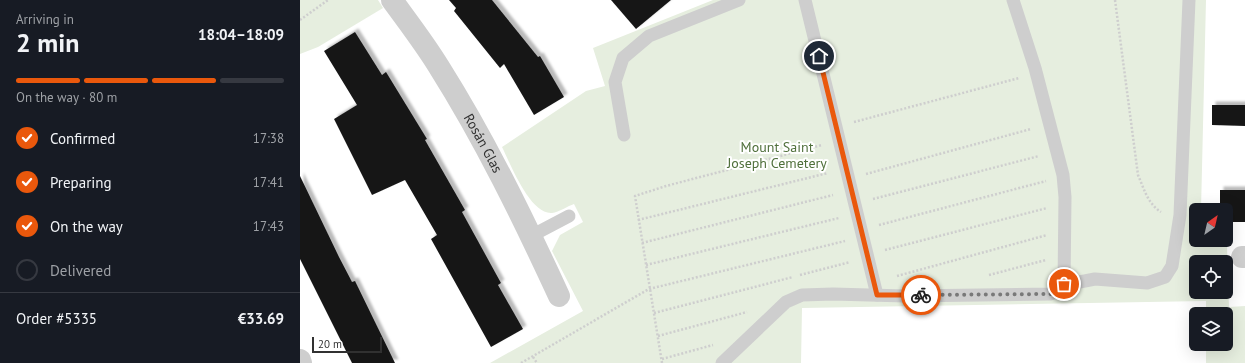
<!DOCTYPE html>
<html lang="en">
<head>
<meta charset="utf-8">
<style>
  body { margin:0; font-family:"PT Sans",sans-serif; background:#20242c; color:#f1f3f6; height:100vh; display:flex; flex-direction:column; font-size:15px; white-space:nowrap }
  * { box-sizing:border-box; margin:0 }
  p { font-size:13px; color:#9ea1a6 }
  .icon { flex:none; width:22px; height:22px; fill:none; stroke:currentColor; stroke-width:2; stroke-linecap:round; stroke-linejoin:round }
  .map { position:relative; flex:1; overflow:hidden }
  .details { display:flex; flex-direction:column; background:#171b24; width:300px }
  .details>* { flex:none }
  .needle { width:26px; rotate:34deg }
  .controls { position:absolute; left:889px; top:203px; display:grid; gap:8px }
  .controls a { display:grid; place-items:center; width:44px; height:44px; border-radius:6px; background:#171b24; box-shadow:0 4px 16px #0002; font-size:20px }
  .scale { position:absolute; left:12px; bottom:10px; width:70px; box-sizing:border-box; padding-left:4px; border:2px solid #313131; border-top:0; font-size:11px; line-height:14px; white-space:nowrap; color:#313131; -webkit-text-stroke:3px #fff; paint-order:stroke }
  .pin { position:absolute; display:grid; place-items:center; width:34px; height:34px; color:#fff; margin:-17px; border:2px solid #fff; border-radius:50%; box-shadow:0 1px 4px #0007 }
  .courier { position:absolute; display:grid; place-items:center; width:40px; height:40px; margin:-20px; border:3px solid #ea580c; border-radius:50%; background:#fff; color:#222; box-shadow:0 1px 5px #0007 }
  .headline em { font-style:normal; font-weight:700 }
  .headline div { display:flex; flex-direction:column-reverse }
  .headline { display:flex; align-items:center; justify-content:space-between; height:68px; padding:0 16px }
  h1 { font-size:26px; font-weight:700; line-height:30px }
  .bar { display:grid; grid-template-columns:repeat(4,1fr); gap:6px 4px; align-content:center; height:48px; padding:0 16px }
  .bar i { height:5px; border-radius:3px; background:#363941 }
  .bar .active { background:#ea580c }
  .bar p { grid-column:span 4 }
  .line { display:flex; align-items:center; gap:10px; padding:0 16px; border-top:1px solid #363941 }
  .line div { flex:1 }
  ol { padding:0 16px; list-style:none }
  li { display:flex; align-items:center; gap:12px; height:44px }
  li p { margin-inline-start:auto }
  li .icon { padding:4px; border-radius:50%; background:#ea580c; color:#fff; stroke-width:4 }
  li:last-child { color:#9ea1a6 }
  li i { width:22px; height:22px; border:2px solid #363941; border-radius:50% }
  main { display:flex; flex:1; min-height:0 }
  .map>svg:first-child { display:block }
</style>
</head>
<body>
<main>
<section class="details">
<div class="headline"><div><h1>2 min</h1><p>Arriving in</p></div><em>18:04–18:09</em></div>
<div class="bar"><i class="active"></i><i class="active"></i><i class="active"></i><i></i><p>On the way · 80 m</p></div>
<ol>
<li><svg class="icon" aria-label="check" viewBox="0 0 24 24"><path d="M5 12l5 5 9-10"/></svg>Confirmed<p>17:38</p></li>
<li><svg class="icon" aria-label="check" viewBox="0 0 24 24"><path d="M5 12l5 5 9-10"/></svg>Preparing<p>17:41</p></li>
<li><svg class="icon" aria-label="check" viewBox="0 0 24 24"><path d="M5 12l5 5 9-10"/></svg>On the way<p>17:43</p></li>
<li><i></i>Delivered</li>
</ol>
<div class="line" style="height:52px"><div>Order #5335</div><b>€33.69</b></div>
</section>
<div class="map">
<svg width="945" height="363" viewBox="0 0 945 363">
  <defs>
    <filter id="shadow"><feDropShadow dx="3.5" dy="-3.5" stdDeviation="1" flood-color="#0004"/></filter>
  </defs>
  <rect width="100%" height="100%" fill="#fff"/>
  <g fill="#e6eedf" fill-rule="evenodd">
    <path d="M 0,0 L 78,0 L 83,8 L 18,47 L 0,54 Z"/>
    <path d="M 413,0 L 906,0 L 901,210 L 896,210 L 896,240 L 900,240 L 900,247 L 927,246 L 929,307 L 945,306 L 945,363 L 906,363 L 906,344 L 926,344 L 926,314 L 906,314 L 906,301 L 502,308 L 501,363 L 190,363 L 283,311 L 252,251 L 260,235 L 283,222 L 274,204 C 268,206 259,212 252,213 C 230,215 210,163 202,147 L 286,91 L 305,86 L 293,48 ZM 896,262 L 926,262 L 926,292 L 896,292 Z"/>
  </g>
  <g fill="#181818" filter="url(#shadow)">
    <path d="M 149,0 L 192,0 L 238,57 L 240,56 L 264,97 L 234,115 L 204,64 L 200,68 L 154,11 L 156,8 Z"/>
    <path d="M 311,0 L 371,0 L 336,29 Z"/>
    <path d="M 55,32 L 82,75 L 86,72 L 127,139 L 125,140 L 165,210 L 162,212 L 201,283 L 198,285 L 223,329 L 191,347 L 131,239 L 137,235 L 105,180 L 72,195 L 34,119 L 57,105 L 24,51 Z"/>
    <path d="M 912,105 L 945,105 L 945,126 L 912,125 Z"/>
    <path d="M 0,176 L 39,257 L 52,282 L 55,281 L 95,363 L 52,363 L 0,259 Z"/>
    <path d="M 920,190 L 945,190 L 945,222 L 926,222 L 926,210 L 920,210 Z"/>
  </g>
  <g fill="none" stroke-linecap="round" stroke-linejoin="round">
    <g stroke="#cecece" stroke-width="2.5" stroke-dasharray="2 2" stroke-linecap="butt">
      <path d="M 815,0 L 838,175 C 844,189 848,204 861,212"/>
      <path d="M 0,20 L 28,0"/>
      <path d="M 554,122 L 719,78"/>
      <path d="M 566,174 L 731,129"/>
      <path d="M 573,199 L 739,156"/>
      <path d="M 338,220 L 528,173"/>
      <path d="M 579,225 L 746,181"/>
      <path d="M 342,243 L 533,195"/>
      <path d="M 585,250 L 747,208"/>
      <path d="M 346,265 L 539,218"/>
      <path d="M 500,275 L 550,262"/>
      <path d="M 689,275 L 746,260"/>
      <path d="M 597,276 L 747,235"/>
      <path d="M 354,313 L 493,277"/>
      <path d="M 358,336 L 447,312"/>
      <path d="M 233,357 L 237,363"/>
      <path d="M 362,359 L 413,345"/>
      <path d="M 221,363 L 349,289 L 545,241"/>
      <path d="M 362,363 L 335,196 L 366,186 L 522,145"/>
    </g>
    <g stroke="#cecece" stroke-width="13">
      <path d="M 505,0 L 577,295"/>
      <path d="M 324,135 L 315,82 L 323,58 L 349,36 L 439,0"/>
      <path d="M 231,236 L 269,216"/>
      <path d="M 764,285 L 795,279 L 847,283 L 865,277 L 872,266 L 880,215 L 889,0"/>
      <path d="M 422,363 L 486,302 L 502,295 L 533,294 L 605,296 L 751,294 L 764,285 L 765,197 L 763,175 L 735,68 L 713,0"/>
    </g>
    <g stroke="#cecece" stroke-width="22">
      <path id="s1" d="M 92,0 C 108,22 125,44 139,67 C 185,140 223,218 259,296"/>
      <path d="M 942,257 L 945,257"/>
      <path d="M 0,360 L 1,363"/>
    </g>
  </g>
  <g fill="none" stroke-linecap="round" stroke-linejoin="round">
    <path stroke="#797979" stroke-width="4" stroke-dasharray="0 7.2" d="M 621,295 L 751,294 L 764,284"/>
    <path stroke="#ea580c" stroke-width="5" d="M 519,56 L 577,295 L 621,295"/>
  </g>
  <g text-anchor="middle" stroke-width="4" stroke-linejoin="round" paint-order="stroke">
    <g font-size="14" fill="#313131" stroke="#fff">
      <text dy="5" stroke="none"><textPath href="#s1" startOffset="170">Rosán Glas</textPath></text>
    </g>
    <g font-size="14" fill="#50703c" stroke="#fff">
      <text x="477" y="152">Mount Saint<tspan x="477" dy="16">Joseph Cemetery</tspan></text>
    </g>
  </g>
</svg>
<div class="controls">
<a><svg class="needle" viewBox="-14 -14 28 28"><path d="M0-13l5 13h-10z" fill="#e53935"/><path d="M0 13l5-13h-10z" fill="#9ea1a6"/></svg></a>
<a><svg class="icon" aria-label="locate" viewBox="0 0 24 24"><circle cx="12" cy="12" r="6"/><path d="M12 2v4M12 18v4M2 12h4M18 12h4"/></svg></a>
<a><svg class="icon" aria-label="layers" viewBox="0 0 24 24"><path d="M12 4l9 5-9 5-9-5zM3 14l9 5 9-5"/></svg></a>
</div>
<div class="scale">20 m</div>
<div class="pin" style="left:764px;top:284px;background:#ea580c"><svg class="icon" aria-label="bag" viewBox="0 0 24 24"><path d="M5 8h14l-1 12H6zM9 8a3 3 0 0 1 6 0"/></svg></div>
<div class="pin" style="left:519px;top:56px;background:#1f2937"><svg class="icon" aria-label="home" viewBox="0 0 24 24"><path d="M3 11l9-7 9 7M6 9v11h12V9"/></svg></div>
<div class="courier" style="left:621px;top:295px"><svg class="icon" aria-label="bike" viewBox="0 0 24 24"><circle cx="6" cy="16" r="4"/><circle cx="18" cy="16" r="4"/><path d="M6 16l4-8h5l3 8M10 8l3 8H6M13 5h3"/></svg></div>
</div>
</main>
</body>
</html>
